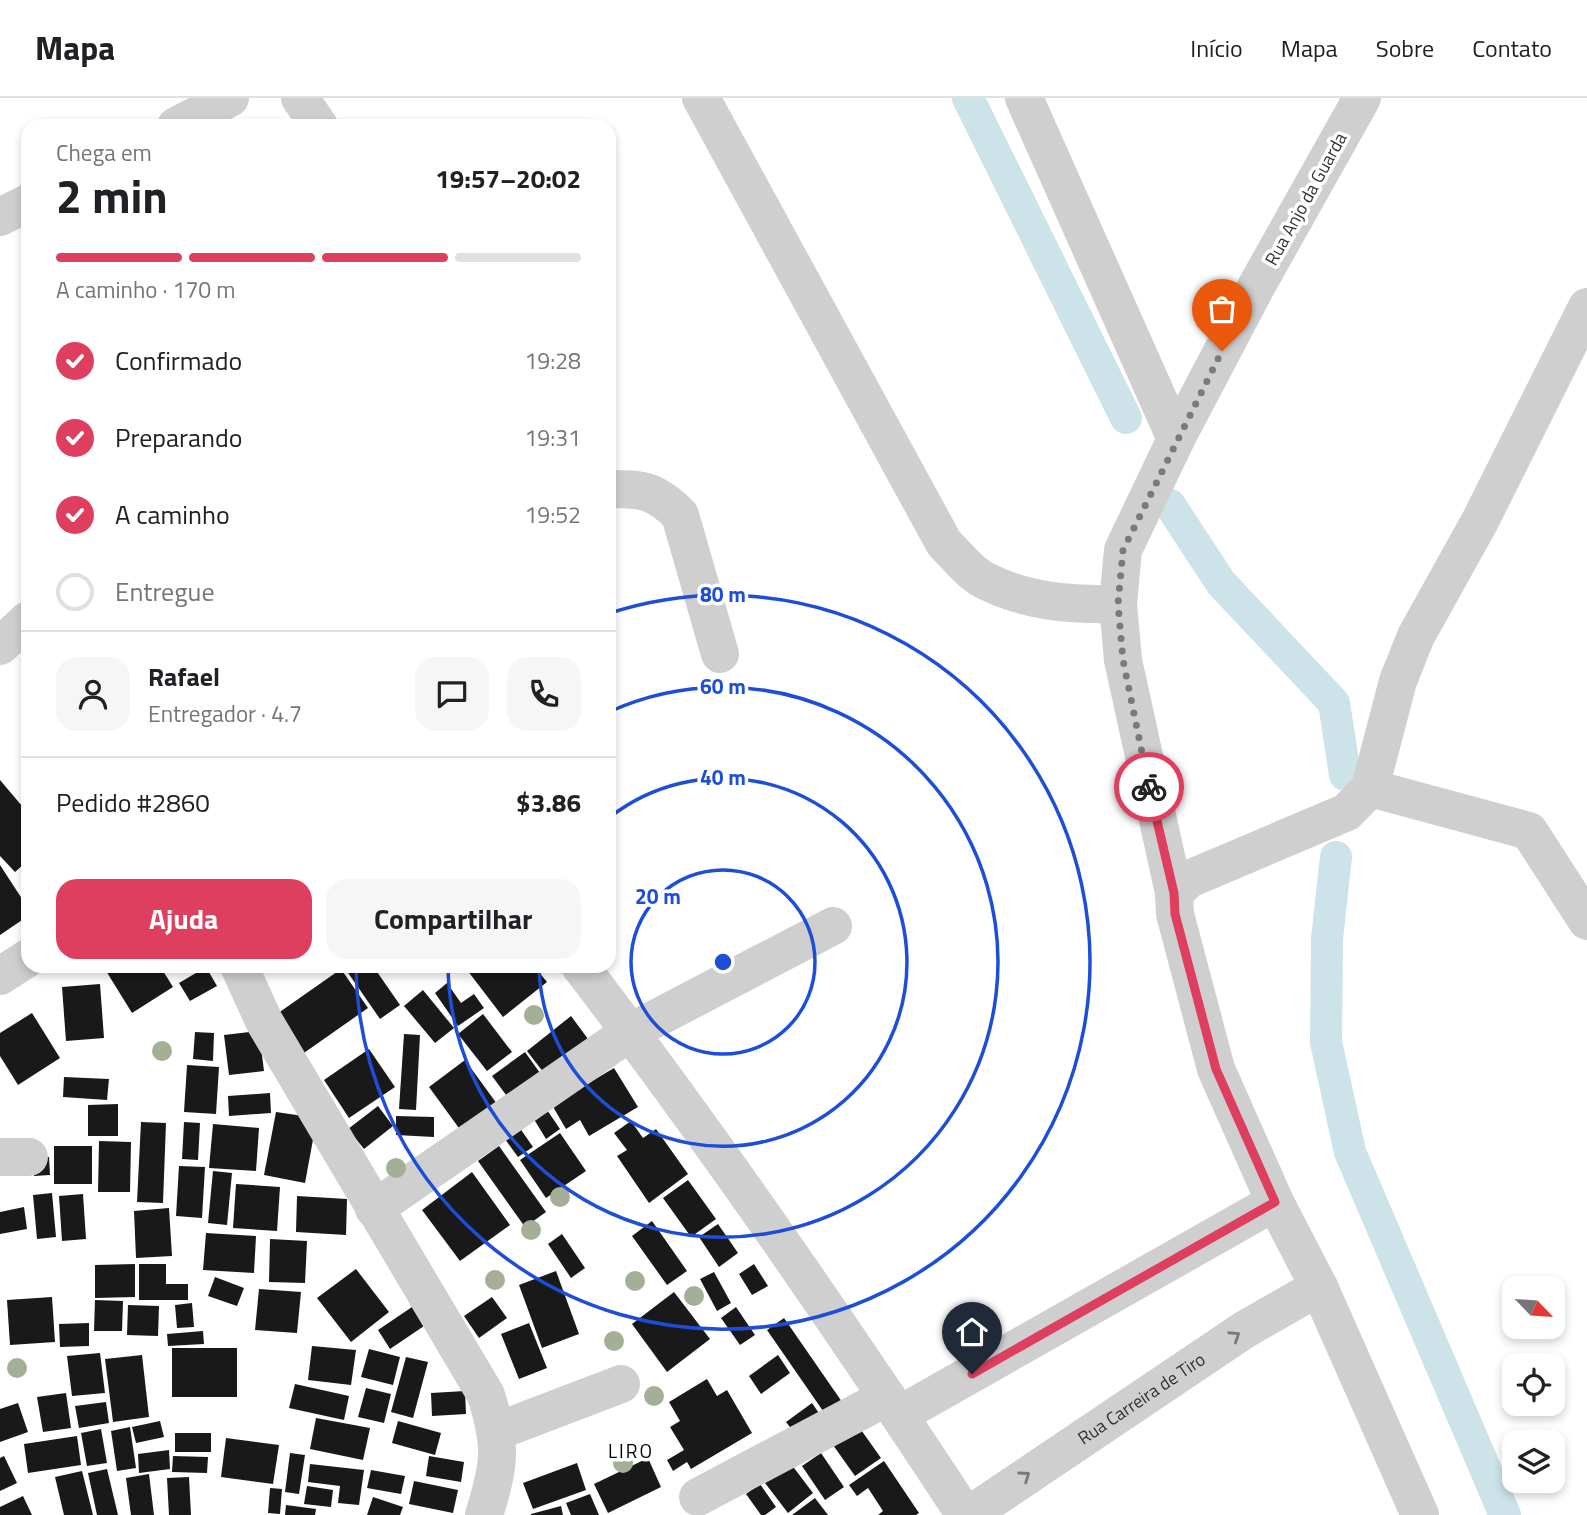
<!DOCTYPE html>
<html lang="pt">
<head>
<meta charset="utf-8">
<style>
  body { margin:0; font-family:"Titillium Web",sans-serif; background:#f6f6f6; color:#202124; height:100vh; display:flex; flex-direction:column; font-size:26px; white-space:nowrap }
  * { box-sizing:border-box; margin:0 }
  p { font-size:23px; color:#757577 }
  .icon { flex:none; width:38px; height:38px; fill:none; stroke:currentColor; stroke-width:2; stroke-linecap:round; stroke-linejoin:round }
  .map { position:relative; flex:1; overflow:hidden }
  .side { position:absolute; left:21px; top:21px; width:595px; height:854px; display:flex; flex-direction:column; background:#fff; border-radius:21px; box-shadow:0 4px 10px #0003 }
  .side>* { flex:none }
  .needle { width:46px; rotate:115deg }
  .fabs { position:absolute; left:1502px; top:1178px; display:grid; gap:14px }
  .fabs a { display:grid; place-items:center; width:63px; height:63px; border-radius:14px; background:#fff; box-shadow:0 4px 10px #0003; font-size:35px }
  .pin { position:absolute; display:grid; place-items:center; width:60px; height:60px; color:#fff; margin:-72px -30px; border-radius:50% 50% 50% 0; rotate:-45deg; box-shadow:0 0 7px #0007 }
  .pin .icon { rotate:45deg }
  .courier { position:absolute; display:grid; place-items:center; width:70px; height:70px; margin:-35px; border:5px solid #df3f5e; border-radius:50%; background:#fff; color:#222; box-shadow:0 2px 9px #0007 }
  .headline em { font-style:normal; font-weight:700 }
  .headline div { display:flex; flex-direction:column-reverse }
  .headline { display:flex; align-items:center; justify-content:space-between; height:119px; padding:0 35px }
  h1 { font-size:46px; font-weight:700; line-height:52px }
  .bar { display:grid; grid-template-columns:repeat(4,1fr); gap:10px 7px; align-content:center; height:84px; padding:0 35px }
  .bar i { height:9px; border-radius:5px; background:#e0e0e0 }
  .bar .on { background:#df3f5e }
  .bar p { grid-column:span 4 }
  .line { display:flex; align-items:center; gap:18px; padding:0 35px; border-top:2px solid #e0e0e0 }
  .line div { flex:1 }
  .round { display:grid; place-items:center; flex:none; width:74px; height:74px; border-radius:21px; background:#f6f6f6 }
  ol { padding:0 35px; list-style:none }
  li { display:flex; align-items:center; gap:21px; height:77px }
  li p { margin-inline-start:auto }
  li .icon { padding:7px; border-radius:50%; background:#df3f5e; color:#fff; stroke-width:4 }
  li:last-child { color:#757577 }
  li i { width:38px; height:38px; border:4px solid #e0e0e0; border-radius:50% }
  .cta { display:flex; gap:14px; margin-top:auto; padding:14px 35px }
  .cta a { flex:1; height:80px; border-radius:21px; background:#df3f5e; color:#fff; font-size:28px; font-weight:700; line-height:80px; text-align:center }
  .cta a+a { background:#f6f6f6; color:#202124 }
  header { display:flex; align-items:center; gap:42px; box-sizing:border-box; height:98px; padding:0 35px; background:#fff; border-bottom:2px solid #e0e0e0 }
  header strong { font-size:33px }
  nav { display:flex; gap:38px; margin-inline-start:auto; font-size:24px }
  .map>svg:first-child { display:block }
</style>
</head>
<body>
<header>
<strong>Mapa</strong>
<nav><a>Início</a><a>Mapa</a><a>Sobre</a><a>Contato</a></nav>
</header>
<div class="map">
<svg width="1587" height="1417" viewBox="0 0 1587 1417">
  <rect width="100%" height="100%" fill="#fff"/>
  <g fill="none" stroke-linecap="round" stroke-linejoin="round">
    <g stroke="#cce3ea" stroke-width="32">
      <path d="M 968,0 L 1126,320"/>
      <path d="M 1170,407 L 1221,485 L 1334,605 L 1345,677"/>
      <path d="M 1336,759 L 1327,841 L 1326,944 L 1350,1054 L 1505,1417"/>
    </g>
  </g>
  <g fill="#191919">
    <path d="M 0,682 L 22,708 L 28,702 L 28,773 L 23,767 L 15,774 L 0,758 Z"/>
    <path d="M 0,767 L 28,810 L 28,818 L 0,837 Z"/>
    <path d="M 103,868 L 160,868 L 173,889 L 132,915 Z"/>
    <path d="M 373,868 L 400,907 L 380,921 L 344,869 Z"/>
    <path d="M 464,868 L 534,868 L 547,884 L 503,919 Z"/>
    <path d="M 206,869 L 217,888 L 190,903 L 179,885 Z"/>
    <path d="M 341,871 L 368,910 L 301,957 L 274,918 Z"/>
    <path d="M 447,885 L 461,905 L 474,896 L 484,910 L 458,928 L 435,895 Z"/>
    <path d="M 100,886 L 104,940 L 66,943 L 62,889 Z"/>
    <path d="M 423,892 L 454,930 L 435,945 L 404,908 Z"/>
    <path d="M 32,915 L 60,960 L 18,987 L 0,958 L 0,935 Z"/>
    <path d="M 483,916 L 512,954 L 487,973 L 458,936 Z"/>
    <path d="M 571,918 L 591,945 L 547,979 L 527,953 Z"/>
    <path d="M 259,933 L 264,973 L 229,977 L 224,937 Z"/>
    <path d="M 195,934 L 214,935 L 213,963 L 193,961 Z"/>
    <path d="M 404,936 L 420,937 L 416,1012 L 399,1011 Z"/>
    <path d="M 369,951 L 395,989 L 349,1020 L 324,982 Z"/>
    <path d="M 525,954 L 545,982 L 512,1005 L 492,978 Z"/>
    <path d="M 465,962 L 500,1010 L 464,1037 L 429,989 Z"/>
    <path d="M 187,967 L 219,969 L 216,1016 L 184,1014 Z"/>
    <path d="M 614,970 L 638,1009 L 589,1038 L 580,1022 L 566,1031 L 552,1007 Z"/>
    <path d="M 64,979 L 109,981 L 107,1002 L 63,999 Z"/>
    <path d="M 270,995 L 271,1015 L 229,1018 L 228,998 Z"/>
    <path d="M 118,1006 L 118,1038 L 88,1038 L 88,1007 Z"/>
    <path d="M 378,1008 L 393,1028 L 364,1051 L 348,1031 Z"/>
    <path d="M 545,1009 L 560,1031 L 546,1041 L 532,1018 Z"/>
    <path d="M 276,1014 L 317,1020 L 305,1085 L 264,1077 Z"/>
    <path d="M 396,1018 L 434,1019 L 434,1039 L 396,1037 Z"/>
    <path d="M 631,1023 L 643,1040 L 656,1031 L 688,1076 L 649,1105 L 617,1058 L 627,1052 L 614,1035 Z"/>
    <path d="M 141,1024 L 166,1025 L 163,1105 L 137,1104 Z"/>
    <path d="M 184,1024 L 200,1025 L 198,1062 L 182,1061 Z"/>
    <path d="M 213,1026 L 259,1030 L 256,1073 L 209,1070 Z"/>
    <path d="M 517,1026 L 533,1049 L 518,1059 L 502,1037 Z"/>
    <path d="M 560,1035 L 586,1073 L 546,1100 L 520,1062 Z"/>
    <path d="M 99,1043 L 131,1044 L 130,1094 L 98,1094 Z"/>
    <rect x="54" y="1048" width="38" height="38"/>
    <path d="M 499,1048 L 546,1114 L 525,1129 L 478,1063 Z"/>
    <path d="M 49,1059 L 50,1077 L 34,1078 L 33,1060 Z"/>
    <path d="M 179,1068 L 205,1069 L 202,1120 L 176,1118 Z"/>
    <path d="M 213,1073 L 232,1075 L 227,1127 L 208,1125 Z"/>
    <path d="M 472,1074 L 510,1127 L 460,1163 L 422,1112 Z"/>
    <path d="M 688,1082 L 716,1121 L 691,1139 L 663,1100 Z"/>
    <path d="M 236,1086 L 280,1089 L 277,1133 L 233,1130 Z"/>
    <path d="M 52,1095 L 56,1139 L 37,1141 L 33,1097 Z"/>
    <path d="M 83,1096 L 86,1141 L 62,1143 L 59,1098 Z"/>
    <path d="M 297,1098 L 347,1101 L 346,1137 L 296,1134 Z"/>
    <path d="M 24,1109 L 27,1131 L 0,1136 L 0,1114 Z"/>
    <path d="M 169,1110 L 172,1158 L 136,1160 L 134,1113 Z"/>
    <path d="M 652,1123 L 687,1173 L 667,1187 L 632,1138 Z"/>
    <path d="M 718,1126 L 738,1155 L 719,1169 L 699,1139 Z"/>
    <path d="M 206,1135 L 256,1138 L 254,1175 L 203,1172 Z"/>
    <path d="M 562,1136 L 585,1170 L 571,1180 L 548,1146 Z"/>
    <path d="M 270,1141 L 307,1143 L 305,1185 L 269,1184 Z"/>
    <path d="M 135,1166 L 135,1199 L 95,1200 L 95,1167 Z"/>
    <path d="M 139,1166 L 166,1166 L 166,1186 L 188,1186 L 188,1202 L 139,1202 Z"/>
    <path d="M 754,1166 L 768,1188 L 752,1197 L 739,1176 Z"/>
    <path d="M 356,1171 L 389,1214 L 351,1244 L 317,1200 Z"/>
    <path d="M 556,1173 L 579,1236 L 542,1250 L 519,1187 Z"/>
    <path d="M 714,1174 L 731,1205 L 717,1213 L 700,1181 Z"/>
    <path d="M 215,1179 L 244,1190 L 237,1208 L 208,1198 Z"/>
    <path d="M 259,1191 L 301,1194 L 297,1235 L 255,1232 Z"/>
    <path d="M 674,1194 L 710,1241 L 667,1274 L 632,1226 Z"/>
    <path d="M 52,1199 L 55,1244 L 10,1247 L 7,1202 Z"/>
    <path d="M 492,1199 L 507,1220 L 479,1240 L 464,1218 Z"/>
    <path d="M 95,1202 L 123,1203 L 122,1233 L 94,1233 Z"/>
    <path d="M 192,1205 L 194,1229 L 177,1230 L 175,1207 Z"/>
    <path d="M 128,1207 L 159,1208 L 158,1238 L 127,1237 Z"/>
    <path d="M 412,1209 L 424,1228 L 390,1251 L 378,1232 Z"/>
    <path d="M 736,1209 L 755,1237 L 740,1247 L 721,1220 Z"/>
    <path d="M 784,1220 L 849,1314 L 832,1326 L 767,1232 Z"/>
    <path d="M 89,1225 L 89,1248 L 60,1249 L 59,1226 Z"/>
    <path d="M 529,1225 L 547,1270 L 519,1281 L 501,1236 Z"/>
    <path d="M 203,1233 L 204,1246 L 168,1248 L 167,1236 Z"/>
    <path d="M 312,1248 L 356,1252 L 351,1287 L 308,1282 Z"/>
    <rect x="172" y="1250" width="65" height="49"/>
    <path d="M 369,1251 L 400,1259 L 393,1287 L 361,1279 Z"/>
    <path d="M 100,1255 L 105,1295 L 72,1298 L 67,1258 Z"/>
    <path d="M 142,1257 L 149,1319 L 113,1324 L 105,1261 Z"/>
    <path d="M 778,1257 L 790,1275 L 761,1296 L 749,1278 Z"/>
    <path d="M 406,1259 L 428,1264 L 413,1320 L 391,1314 Z"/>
    <path d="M 707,1281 L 717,1298 L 727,1292 L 752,1335 L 691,1371 L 687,1364 L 673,1373 L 667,1362 L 684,1352 L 670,1329 L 680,1323 L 669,1304 Z"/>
    <path d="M 295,1286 L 349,1298 L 344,1322 L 289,1310 Z"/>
    <path d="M 366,1290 L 391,1296 L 384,1325 L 358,1319 Z"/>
    <path d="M 465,1293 L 466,1316 L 432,1318 L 431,1295 Z"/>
    <path d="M 66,1295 L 71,1330 L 43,1334 L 37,1299 Z"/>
    <path d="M 106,1304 L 109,1325 L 79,1330 L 75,1308 Z"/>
    <path d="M 18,1305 L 28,1334 L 0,1344 L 0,1311 Z"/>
    <path d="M 812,1305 L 825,1324 L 800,1342 L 786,1324 Z"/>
    <path d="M 316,1320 L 370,1330 L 363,1362 L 310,1351 Z"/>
    <path d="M 160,1323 L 164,1339 L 136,1345 L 132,1329 Z"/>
    <path d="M 398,1323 L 441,1335 L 435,1357 L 392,1345 Z"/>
    <path d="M 130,1329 L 136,1370 L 117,1373 L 111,1333 Z"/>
    <path d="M 859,1329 L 881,1360 L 855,1378 L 833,1347 Z"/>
    <path d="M 101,1331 L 107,1365 L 87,1368 L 81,1335 Z"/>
    <rect x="175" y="1335" width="36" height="19"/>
    <path d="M 77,1338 L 81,1367 L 28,1375 L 24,1346 Z"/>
    <path d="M 226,1340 L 279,1347 L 273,1386 L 221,1379 Z"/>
    <path d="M 169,1352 L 170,1371 L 139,1375 L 138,1356 Z"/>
    <path d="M 290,1355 L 305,1357 L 299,1396 L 285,1394 Z"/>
    <path d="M 821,1355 L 844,1389 L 825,1402 L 802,1368 Z"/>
    <path d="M 4,1358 L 17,1385 L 0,1393 L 0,1360 Z"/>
    <path d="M 173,1358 L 208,1359 L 207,1375 L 172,1374 Z"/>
    <path d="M 429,1358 L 464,1364 L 461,1384 L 426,1378 Z"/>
    <path d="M 648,1360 L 661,1389 L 608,1415 L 594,1386 Z"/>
    <path d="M 884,1363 L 919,1415 L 916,1417 L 878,1417 L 883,1413 L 868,1390 L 857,1398 L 849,1387 Z"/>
    <path d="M 577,1365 L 586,1392 L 533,1411 L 523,1385 Z"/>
    <path d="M 310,1366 L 364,1372 L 359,1407 L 338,1405 L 340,1388 L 308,1384 Z"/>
    <path d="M 791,1366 L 813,1395 L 788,1415 L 765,1385 Z"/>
    <path d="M 107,1371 L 118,1417 L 97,1417 L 88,1375 Z"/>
    <path d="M 371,1372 L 405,1378 L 401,1396 L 367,1390 Z"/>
    <path d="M 82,1373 L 93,1417 L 64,1417 L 55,1379 Z"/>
    <path d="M 149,1376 L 154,1417 L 131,1417 L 126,1380 Z"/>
    <path d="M 189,1379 L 191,1417 L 169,1417 L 167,1380 Z"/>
    <path d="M 414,1383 L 458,1392 L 453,1415 L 409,1406 Z"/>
    <path d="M 760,1386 L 776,1409 L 765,1417 L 761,1417 L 746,1396 Z"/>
    <path d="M 307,1388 L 333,1392 L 331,1409 L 304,1406 Z"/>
    <path d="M 270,1390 L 282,1391 L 280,1416 L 268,1415 Z"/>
    <path d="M 590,1396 L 599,1417 L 571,1417 L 566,1405 Z"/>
    <path d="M 23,1398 L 32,1417 L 0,1417 L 0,1409 Z"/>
    <path d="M 373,1399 L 403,1409 L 400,1417 L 367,1417 Z"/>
    <path d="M 815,1400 L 828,1417 L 792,1417 Z"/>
    <path d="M 286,1407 L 316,1411 L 315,1417 L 285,1417 Z"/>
    <path d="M 561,1408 L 563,1417 L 531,1417 L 531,1416 Z"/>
  </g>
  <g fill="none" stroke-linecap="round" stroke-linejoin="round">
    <g stroke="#cfcfcf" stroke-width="38">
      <path d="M 300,0 L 319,28"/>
      <path d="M 701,0 L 944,445 C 956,457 970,475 984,482 C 1026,504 1072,507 1118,506"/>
      <path d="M 1024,0 L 1176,341"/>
      <path d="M 1362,0 L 1257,187 L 1176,341 L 1123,452 L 1118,506 L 1123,562 L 1174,795 L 1175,816 L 1216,971 L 1275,1104 L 1319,1189 L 1420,1417"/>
      <path d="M 176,28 L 230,0"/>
      <path d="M 0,119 L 28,105"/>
      <path d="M 609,391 C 643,391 655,392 680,417 L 720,556"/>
      <path d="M 0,548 L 28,522"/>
      <path d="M 1370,690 L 1529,733 L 1587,823"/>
      <path d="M 1174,795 L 1189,781 L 1347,714 L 1370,690 L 1398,583 L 1416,538 L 1480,423 L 1587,209"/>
      <path d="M 239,868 L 264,923 L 486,1297 C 502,1348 500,1366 484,1417"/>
      <path d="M 580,868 C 716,1045 843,1231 965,1417"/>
      <path d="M 0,878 L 28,860"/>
      <path d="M 0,1059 L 29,1059"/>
      <path d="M 374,1111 L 630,934 L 833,828"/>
      <path d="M 899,1317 L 1275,1104"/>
      <path d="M 498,1333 L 621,1286"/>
      <path d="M 698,1399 L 887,1299"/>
      <path id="s1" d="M 969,1417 L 1244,1232 L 1319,1189"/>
    </g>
  </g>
  <g fill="#a5af96">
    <circle cx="534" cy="917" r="10"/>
    <circle cx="162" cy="953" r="10"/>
    <circle cx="396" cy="1070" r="10"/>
    <circle cx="560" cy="1099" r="10"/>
    <circle cx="531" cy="1132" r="10"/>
    <circle cx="495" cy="1182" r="10"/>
    <circle cx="635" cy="1183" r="10"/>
    <circle cx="694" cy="1198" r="10"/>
    <circle cx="614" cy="1243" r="10"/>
    <circle cx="17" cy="1270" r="10"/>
    <circle cx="654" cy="1298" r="10"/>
    <circle cx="623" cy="1365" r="10"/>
  </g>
  <defs><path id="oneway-chevron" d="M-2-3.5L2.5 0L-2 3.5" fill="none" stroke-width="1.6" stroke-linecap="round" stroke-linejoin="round" transform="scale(1.75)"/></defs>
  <g stroke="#797979">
    <use href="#oneway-chevron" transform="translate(1235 1238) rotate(-33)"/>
    <use href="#oneway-chevron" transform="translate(1025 1378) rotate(-35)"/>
  </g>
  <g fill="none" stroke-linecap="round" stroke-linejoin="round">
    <path stroke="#7a7a7a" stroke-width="7" stroke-dasharray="0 12.6" d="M 1149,689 L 1123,562 L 1118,506 L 1123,452 L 1222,253"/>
    <path stroke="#df3f5e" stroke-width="9" d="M 972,1276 L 1275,1104 L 1216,971 L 1175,816 L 1174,795 L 1149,689"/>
  </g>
  <g fill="none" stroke="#1d4ed8" stroke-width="3.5">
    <circle cx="723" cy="864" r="92"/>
    <path d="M610 719A184 184 0 1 1 539 869"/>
    <path d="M611 613A275 275 0 1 1 448 869"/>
    <path d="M610 515A367 367 0 1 1 356 870"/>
  </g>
  <g text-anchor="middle" stroke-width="7" stroke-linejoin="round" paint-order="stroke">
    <g font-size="18" fill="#323232" stroke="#fff">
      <text transform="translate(1306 101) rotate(-61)" y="6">Rua Anjo da Guarda</text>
      <text dy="6" stroke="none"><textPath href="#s1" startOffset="208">Rua Carreira de Tiro</textPath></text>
    </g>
    <g font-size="19" letter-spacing="2" fill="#000" stroke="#fff">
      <text x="631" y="1360">LIRO</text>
    </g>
  </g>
  <circle cx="723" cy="864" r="10" fill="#1d4ed8" stroke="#fff" stroke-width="3.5"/>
  <g font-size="21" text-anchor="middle" font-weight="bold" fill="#1d4ed8" stroke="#fff" stroke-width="7" stroke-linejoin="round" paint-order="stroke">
    <text x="723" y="504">80 m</text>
    <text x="723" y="596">60 m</text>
    <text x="723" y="687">40 m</text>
    <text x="658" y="806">20 m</text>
  </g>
</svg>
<div class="fabs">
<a><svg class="needle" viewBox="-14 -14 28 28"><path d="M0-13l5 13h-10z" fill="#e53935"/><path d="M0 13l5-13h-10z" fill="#757577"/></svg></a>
<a><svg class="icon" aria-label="locate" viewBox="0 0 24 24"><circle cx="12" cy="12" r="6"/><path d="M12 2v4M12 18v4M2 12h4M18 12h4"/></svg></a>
<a><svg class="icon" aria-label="layers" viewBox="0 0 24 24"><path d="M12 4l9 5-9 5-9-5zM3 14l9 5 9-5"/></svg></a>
</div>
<div class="pin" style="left:1222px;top:253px;background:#ea580c"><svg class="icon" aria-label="bag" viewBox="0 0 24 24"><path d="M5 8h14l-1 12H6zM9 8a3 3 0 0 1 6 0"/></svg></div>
<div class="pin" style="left:972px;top:1276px;background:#1f2937"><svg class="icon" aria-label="home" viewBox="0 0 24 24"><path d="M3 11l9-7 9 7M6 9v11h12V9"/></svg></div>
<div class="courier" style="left:1149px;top:689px"><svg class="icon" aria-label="bike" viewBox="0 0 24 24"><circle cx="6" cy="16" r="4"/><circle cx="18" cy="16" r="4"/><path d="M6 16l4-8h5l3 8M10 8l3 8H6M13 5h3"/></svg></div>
<section class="side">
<div class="headline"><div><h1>2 min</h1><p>Chega em</p></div><em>19:57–20:02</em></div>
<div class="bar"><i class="on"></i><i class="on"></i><i class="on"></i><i></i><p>A caminho · 170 m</p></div>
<ol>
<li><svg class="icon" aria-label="check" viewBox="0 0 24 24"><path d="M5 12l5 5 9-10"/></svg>Confirmado<p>19:28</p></li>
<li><svg class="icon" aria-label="check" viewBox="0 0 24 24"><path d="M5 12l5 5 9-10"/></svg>Preparando<p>19:31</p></li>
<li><svg class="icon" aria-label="check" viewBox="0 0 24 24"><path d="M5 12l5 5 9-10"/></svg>A caminho<p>19:52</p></li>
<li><i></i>Entregue</li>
</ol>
<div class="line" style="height:126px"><a class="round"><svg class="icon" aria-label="person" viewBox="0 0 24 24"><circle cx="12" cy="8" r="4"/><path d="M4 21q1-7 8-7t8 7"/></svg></a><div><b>Rafael</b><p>Entregador · 4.7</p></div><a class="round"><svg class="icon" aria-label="chat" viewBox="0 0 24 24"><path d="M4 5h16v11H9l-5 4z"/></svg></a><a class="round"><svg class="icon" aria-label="phone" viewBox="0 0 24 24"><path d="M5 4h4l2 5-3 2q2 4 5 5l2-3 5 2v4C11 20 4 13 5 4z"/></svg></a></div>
<div class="line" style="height:91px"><div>Pedido #2860</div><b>$3.86</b></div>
<div class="cta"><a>Ajuda</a><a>Compartilhar</a></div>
</section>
</div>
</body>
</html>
